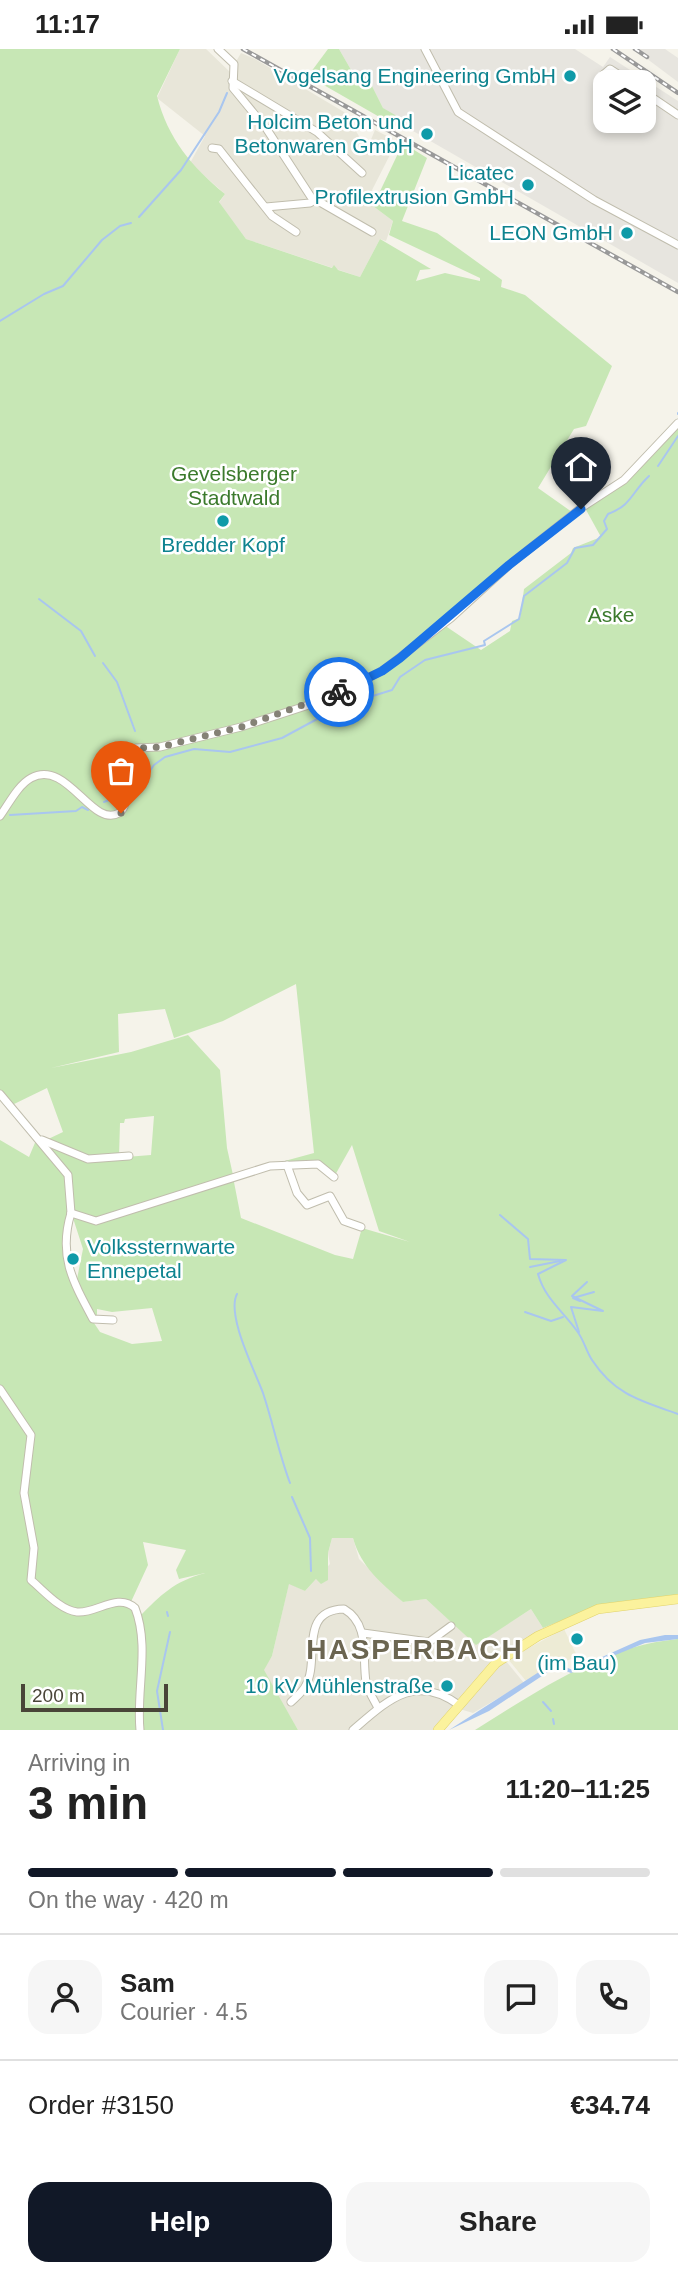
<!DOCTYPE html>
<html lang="en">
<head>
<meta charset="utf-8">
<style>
  body { margin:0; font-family:Helvetica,sans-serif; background:#f6f6f6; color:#222; height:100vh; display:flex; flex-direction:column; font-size:26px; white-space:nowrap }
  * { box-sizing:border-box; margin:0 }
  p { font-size:23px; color:#767676 }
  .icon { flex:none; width:38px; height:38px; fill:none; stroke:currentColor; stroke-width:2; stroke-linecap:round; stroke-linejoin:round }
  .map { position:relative; height:1681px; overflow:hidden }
  .sheet { display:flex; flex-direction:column; background:#fff; flex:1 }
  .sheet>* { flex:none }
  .tools { position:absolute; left:593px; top:21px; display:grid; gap:14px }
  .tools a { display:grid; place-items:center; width:63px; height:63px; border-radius:14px; background:#fff; box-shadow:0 4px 10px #0003; font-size:35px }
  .scale { position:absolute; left:21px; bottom:18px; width:147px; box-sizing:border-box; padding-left:7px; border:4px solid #494538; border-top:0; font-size:19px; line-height:24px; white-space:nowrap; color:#494538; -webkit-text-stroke:5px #fff; paint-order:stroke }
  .pin { position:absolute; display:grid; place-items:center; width:60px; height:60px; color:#fff; margin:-72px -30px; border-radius:50% 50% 50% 0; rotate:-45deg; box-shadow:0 0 7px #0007 }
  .pin .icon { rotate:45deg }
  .courier { position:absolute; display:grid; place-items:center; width:70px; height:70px; margin:-35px; border:5px solid #1a73e8; border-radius:50%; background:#fff; color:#222; box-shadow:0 2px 9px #0007 }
  .overview em { font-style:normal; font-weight:700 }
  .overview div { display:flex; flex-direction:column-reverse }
  .overview { display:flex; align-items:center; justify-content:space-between; height:119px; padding:0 28px }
  h1 { font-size:46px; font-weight:700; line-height:52px }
  .bar { display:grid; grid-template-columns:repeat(4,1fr); gap:10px 7px; align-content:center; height:84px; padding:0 28px }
  .bar i { height:9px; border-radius:5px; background:#e0e0e0 }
  .bar .active { background:#111827 }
  .bar p { grid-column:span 4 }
  .line { display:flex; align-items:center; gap:18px; padding:0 28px; border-top:2px solid #e0e0e0 }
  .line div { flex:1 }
  .round { display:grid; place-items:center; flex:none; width:74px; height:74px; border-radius:21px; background:#f6f6f6 }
  .button { display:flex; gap:14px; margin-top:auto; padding:14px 28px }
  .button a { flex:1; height:80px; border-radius:21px; background:#111827; color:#fff; font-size:28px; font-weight:700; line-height:80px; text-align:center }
  .button a+a { background:#f6f6f6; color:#222 }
  .status { display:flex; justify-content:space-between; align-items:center; height:49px; padding:0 35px; background:#fff; direction:ltr }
  .status svg { height:19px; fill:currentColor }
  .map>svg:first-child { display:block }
</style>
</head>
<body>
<div class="status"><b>11:17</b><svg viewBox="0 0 49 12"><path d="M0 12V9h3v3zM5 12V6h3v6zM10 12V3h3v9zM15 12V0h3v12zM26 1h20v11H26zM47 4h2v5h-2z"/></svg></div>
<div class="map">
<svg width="678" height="1681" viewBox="0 0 678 1681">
  <rect width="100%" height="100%" fill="#f5f3ea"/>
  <g fill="#e8e6d9">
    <path d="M 180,0 L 206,0 L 230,23 L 241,4 L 255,10 L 344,63 L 367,100 L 375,81 L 397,92 L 369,147 L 375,151 L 373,157 L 393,172 L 386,192 L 380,190 L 360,228 L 246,190 L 219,154 L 225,145 L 190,114 L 205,87 L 157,49 Z"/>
    <path d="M 332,1489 L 353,1489 L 359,1510 L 403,1553 L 426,1550 L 476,1595 L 531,1560 L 543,1579 L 501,1606 L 524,1634 L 473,1664 L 453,1658 L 433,1681 L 298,1681 L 263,1621 L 272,1607 L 289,1534 L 305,1542 L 330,1515 L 328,1504 Z"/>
  </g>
  <g fill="#e7e5df" fill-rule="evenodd">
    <path d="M 339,0 L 575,0 L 603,18 L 610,8 L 678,52 L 678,234 L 413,82 L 383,59 L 364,21 L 354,26 ZM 606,33 L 644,33 L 644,72 L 606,72 Z"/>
    <path d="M 634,0 L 665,0 L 678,9 L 678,33 Z"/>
  </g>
  <path fill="#edebd5" d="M 564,1580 L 577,1607 L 526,1632 L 508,1610 Z"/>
  <g fill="#c7e7b5" fill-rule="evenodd">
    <path d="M 0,0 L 180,0 L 157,47 C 168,90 192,118 225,145 L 219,153 L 246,190 L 332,219 L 334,216 L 338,221 L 360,228 L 380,190 L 431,220 L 420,221 L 416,232 L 445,224 L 480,232 L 480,229 L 389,186 L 393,172 L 373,157 L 403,94 L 427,109 L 402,172 L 437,184 L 502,231 L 501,238 L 525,246 L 612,317 L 586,377 L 574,380 L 538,439 L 572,463 L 509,512 L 441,574 L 481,601 L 510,582 L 512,572 L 520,569 L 524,540 L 571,504 L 573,499 L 601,488 L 585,459 C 622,439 652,411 678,377 L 678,1548 L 597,1557 L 543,1579 L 531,1560 L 476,1596 L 426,1550 L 403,1553 C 381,1534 361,1518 353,1489 L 332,1489 L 328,1504 L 328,1531 L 321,1535 L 316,1530 L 305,1542 L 289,1535 L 272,1607 L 264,1621 L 298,1681 L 140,1681 L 137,1654 L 139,1681 L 0,1681 L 0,1341 L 19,1366 L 0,1339 L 0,1091 L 29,1108 L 37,1089 L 44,1092 L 63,1083 L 47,1039 L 12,1056 L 0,1042 ZM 296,935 L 314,1104 L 270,1116 L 318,1114 L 334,1128 L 352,1096 L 379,1182 L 410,1193 L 362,1179 L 353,1210 L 335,1206 L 241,1169 L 233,1128 C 192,1138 111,1186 72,1166 L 83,1200 L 76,1235 L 93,1269 L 97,1269 L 97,1260 L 112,1263 L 152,1259 L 162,1292 L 132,1295 L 100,1283 L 92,1271 L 64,1207 L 65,1182 L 70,1164 L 67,1146 L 68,1129 L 53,1106 L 69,1126 L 68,1145 L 72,1163 L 96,1171 L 233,1126 L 227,1099 L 220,1021 L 188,986 L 131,1003 L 51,1019 L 119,1003 L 118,965 L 165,960 L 174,989 L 223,972 ZM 154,1067 L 151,1106 L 88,1111 L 74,1107 L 88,1110 L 119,1107 L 120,1074 L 124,1074 L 125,1070 ZM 143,1493 L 186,1501 L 176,1521 L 179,1530 L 205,1524 C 173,1533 162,1545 138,1569 L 142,1622 L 136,1562 L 130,1555 L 148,1516 Z"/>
    <path d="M 328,0 L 339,0 L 354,26 L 364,21 L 383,59 L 402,70 L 397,78 L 308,27 Z"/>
    <path d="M 678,1590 L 678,1681 L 475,1681 C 538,1642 602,1597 678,1590 Z"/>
  </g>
  <path fill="#a9c6ef" d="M 665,1586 L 678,1586 L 678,1590 L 645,1594 L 571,1624 L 558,1619 L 551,1621 L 489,1662 L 449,1681 L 542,1621 L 560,1616 L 573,1621 L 640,1591 Z"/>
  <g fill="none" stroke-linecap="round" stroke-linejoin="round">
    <g stroke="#a9c6ef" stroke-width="2">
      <path d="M 139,168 L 181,121 L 219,63 L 227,44"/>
      <path d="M 0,272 L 44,245 L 63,237 L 102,191 L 120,177 L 131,174"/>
      <path d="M 678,365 L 678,364"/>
      <path d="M 658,417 L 678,387"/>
      <path d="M 39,550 L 81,582 L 95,607"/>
      <path d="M 103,614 L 117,633 L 135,682"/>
      <path d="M 133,746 L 154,716 L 165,708 L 194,700 L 230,703 L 282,689 L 332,662 L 340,662 L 347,655 L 392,641 L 400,628 L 425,611 L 485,596 L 484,592 L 519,570 L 524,547 L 567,514 L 575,499 L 593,496 L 607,480 L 604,472 L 608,465 C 632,456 631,444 649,427"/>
      <path d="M 104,753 L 116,748"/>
      <path d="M 10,766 L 76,762 L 82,758 L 88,761"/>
      <path d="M 500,1166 L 528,1190 L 530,1210 L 566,1211 L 538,1225 C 545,1250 563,1262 577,1282 C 584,1291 586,1302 592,1311 C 615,1346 641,1352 678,1365"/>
      <path d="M 530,1218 L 560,1212"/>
      <path d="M 237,1245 C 226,1266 255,1322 263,1344 C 273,1374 279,1405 290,1434"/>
      <path d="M 580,1252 L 573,1249 L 594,1243"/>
      <path d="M 525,1263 L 551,1272 L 563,1268"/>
      <path d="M 579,1283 L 571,1258 L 603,1262 L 572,1247 L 587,1233"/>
      <path d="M 292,1448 L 310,1489 L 311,1522"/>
      <path d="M 167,1563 L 168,1567"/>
      <path d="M 543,1653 L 551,1662"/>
      <path d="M 553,1670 L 554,1675"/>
      <path d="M 163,1681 L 157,1642 L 170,1583"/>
    </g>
    <g stroke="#c0bdad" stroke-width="9">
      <g id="minor">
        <path d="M 218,0 L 234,15 L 233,39 L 266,79 L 311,148 L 372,183"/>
        <path d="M 425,0 L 458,63 L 594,151 L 678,196"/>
        <path d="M 232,32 L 317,83 L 362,124"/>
        <path d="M 606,33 L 603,26 L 610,20 L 630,33"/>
        <path d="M 644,43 L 678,66"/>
        <path d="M 212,99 L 219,100 L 272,167 L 296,183"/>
        <path d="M 266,158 L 310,154 L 315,151"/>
        <path d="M 0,767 C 8,756 18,736 31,729 C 67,709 92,780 119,764 C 133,756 121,715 136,699 L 160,698 L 241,678 L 321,652 L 382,622 L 451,569 L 509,516 L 581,459 L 624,431 L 678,374"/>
        <path d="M 0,1045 L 68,1126 L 71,1164"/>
        <path d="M 42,1091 L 88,1110 L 129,1107"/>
        <path d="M 287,1116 L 297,1144 L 307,1156 L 330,1147 L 344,1172 L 361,1178"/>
        <path d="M 71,1164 L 96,1172 L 270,1117 L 318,1115 L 334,1128"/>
        <path d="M 71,1164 C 58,1207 73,1233 93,1270 L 113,1271"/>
        <path d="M 0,1340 L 31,1386 L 24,1444 L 34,1499 L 31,1531 C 44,1542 60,1561 77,1563 C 96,1565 118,1543 135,1559 C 150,1597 136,1642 140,1681"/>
        <path d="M 363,1584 L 429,1593 L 451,1577"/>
        <path d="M 291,1653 C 296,1648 303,1643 306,1636 C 320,1611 298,1561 344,1560 C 370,1575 362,1607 366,1633 C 368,1642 374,1651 378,1659"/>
        <path d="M 353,1681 C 388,1651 415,1624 459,1656"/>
      </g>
    </g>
    <g stroke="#e1d36c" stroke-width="10">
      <path id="major" d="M 438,1681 L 496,1614 L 538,1587 L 598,1560 L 678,1550"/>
    </g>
    <use href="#minor" stroke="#fff" stroke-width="7"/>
    <use href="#major" stroke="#fbf29d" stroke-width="9"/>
    <g stroke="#999" stroke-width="4.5">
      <g id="rail">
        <path d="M 243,0 L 678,243"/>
        <path d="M 613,0 L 678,44"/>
        <path d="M 635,0 L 647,8"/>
      </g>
    </g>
    <use href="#rail" stroke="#fff" stroke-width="2" stroke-dasharray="5" stroke-linecap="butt"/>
  </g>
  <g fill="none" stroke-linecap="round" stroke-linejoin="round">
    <path stroke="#858276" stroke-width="7" stroke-dasharray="0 12.6" d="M 121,764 C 134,745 120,717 136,699 L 160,698 L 241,678 L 339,643"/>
    <path stroke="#1a73e8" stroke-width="9" d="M 339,643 L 382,622 L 400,609 L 509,516 L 581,460"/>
  </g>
  <g fill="#0f9aa8" stroke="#fff" stroke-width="2.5">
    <circle cx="570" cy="27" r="7"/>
    <circle cx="427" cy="85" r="7"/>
    <circle cx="528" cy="136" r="7"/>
    <circle cx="627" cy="184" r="7"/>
    <circle cx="223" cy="472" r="7"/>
    <circle cx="73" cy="1210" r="7"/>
    <circle cx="577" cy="1590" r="7"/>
    <circle cx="447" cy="1637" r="7"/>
  </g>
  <g text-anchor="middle" stroke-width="5" stroke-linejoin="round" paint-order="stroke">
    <g font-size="21" fill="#0d838f" stroke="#fff" text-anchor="end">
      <text x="556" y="34">Vogelsang Engineering GmbH</text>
      <text x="413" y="80">Holcim Beton und<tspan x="413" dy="24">Betonwaren GmbH</tspan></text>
      <text x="514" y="131">Licatec<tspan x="514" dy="24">Profilextrusion GmbH</tspan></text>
      <text x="613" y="191">LEON GmbH</text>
      <text x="223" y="503" text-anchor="middle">Bredder Kopf</text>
      <text x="87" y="1205" text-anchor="start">Volkssternwarte<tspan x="87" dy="24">Ennepetal</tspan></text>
      <text x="577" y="1621" text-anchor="middle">(im Bau)</text>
      <text x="433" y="1644">10 kV Mühlenstraße</text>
    </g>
    <g font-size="21" fill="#3b7a2c" stroke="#fff">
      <text x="234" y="432">Gevelsberger<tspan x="234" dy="24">Stadtwald</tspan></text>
      <text x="611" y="573">Aske</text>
    </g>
    <g font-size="28" font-weight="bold" letter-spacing="2" fill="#6b6550" stroke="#fff">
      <text x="415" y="1610">HASPERBACH</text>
    </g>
  </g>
</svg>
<div class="tools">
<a><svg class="icon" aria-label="layers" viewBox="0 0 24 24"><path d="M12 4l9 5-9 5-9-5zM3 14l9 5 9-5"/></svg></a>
</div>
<div class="scale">200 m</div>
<div class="pin" style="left:121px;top:764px;background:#ea580c"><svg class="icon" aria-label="bag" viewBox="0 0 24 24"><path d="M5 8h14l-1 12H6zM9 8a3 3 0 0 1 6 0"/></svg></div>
<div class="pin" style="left:581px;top:460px;background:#1f2937"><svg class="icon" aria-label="home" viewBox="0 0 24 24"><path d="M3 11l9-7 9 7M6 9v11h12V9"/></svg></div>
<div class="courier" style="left:339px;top:643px"><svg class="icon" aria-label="bike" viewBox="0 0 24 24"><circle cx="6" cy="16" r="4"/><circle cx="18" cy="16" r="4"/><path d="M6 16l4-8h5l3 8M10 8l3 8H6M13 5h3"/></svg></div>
</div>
<section class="sheet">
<div class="overview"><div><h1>3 min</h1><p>Arriving in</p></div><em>11:20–11:25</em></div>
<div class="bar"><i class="active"></i><i class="active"></i><i class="active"></i><i></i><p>On the way · 420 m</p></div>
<div class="line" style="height:126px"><a class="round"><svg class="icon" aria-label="person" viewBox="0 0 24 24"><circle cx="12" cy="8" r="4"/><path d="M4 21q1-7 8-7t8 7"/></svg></a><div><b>Sam</b><p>Courier · 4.5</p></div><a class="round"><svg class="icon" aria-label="chat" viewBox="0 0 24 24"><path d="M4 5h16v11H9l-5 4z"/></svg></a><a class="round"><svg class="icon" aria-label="phone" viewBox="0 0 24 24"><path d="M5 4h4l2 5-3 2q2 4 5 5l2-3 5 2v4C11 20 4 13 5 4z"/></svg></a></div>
<div class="line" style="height:91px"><div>Order #3150</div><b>€34.74</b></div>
<div class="button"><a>Help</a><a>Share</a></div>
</section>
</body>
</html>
